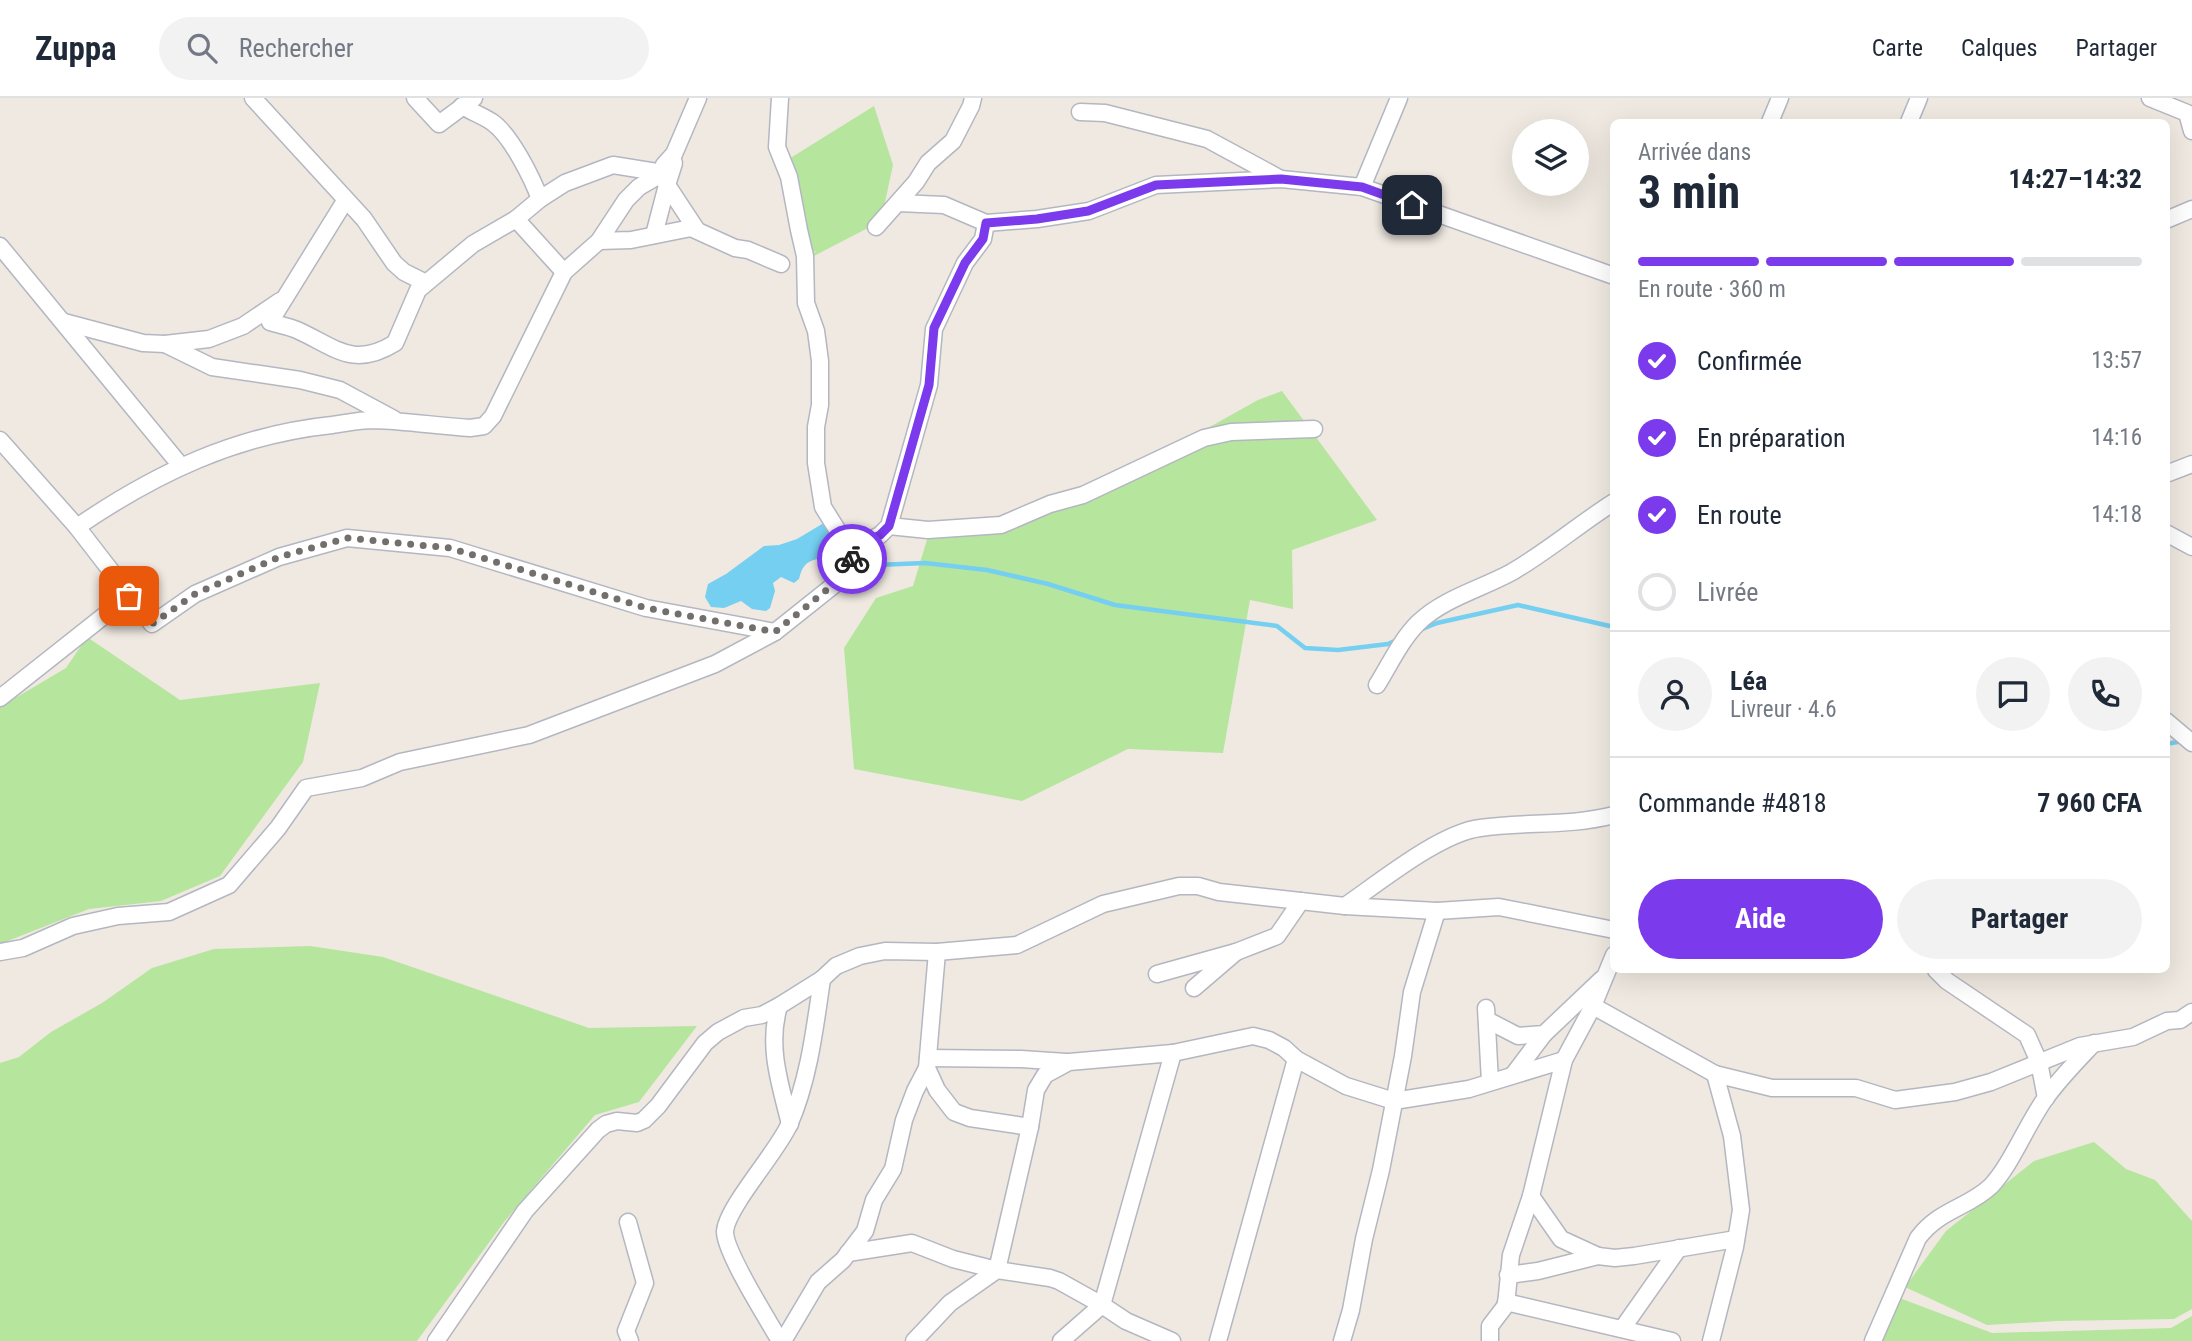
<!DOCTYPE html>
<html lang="fr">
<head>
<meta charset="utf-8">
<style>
  body { margin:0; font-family:"Roboto Condensed",sans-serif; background:#f2f2f3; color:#1f2937; height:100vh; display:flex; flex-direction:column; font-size:26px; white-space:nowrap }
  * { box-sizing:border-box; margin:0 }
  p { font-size:23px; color:#747a83 }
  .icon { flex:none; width:38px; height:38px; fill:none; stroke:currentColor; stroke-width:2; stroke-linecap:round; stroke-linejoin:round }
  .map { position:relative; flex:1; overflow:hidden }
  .details { position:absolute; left:1610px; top:21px; width:560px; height:854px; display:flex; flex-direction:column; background:#fff; border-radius:10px; box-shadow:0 7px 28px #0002 }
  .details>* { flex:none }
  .buttons { position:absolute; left:1512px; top:21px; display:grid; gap:14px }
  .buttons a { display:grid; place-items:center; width:77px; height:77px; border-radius:50%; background:#fff; box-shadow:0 7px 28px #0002; font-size:35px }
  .pin { position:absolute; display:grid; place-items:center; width:60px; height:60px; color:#fff; margin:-30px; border-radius:14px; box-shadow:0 4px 10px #0006 }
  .courier { position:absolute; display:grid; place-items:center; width:70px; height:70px; margin:-35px; border:5px solid #7c3aed; border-radius:50%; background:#fff; color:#222; box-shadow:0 2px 9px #0007 }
  .summary em { font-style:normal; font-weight:700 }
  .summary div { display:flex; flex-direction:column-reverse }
  .summary { display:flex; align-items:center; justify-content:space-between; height:119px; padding:0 28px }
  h1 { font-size:46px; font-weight:700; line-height:52px }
  .bar { display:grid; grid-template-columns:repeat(4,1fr); gap:10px 7px; align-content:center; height:84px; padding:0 28px }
  .bar i { height:9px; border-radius:5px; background:#e0e1e3 }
  .bar .current { background:#7c3aed }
  .bar p { grid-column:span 4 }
  .line { display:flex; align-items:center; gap:18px; padding:0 28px; border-top:2px solid #e0e1e3 }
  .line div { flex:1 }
  .round { display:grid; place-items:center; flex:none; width:74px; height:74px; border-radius:37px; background:#f2f2f3 }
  ol { padding:0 28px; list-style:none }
  li { display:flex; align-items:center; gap:21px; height:77px }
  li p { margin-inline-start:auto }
  li .icon { padding:7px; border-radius:50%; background:#7c3aed; color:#fff; stroke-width:4 }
  li:last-child { color:#747a83 }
  li i { width:38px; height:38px; border:4px solid #e0e1e3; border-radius:50% }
  .button { display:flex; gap:14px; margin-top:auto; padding:14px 28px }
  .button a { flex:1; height:80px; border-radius:42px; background:#7c3aed; color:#fff; font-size:28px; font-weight:700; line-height:80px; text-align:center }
  .button a+a { background:#f2f2f3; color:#1f2937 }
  header { display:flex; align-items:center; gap:42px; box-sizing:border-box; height:98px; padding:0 35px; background:#fff; border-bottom:2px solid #e0e1e3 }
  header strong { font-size:33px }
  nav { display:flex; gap:38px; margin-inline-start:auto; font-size:24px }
  .search { width:490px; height:63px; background:#f2f2f3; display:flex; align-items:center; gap:18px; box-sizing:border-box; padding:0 24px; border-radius:38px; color:#747a83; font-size:26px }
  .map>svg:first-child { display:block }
</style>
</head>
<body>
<header>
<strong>Zuppa</strong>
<div class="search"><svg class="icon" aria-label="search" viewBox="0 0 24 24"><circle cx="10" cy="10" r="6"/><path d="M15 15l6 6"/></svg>Rechercher</div>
<nav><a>Carte</a><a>Calques</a><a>Partager</a></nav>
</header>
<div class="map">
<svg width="2192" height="1243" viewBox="0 0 2192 1243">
  <rect width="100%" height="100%" fill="#efe9e1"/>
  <g fill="#b6e59e">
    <path d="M 874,8 L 893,67 L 882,118 L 868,130 L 810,160 L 816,153 L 805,158 L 784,64 Z"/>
    <path d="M 1282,293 L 1377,422 L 1292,452 L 1293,511 L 1250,502 L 1223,655 L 1128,651 L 1022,703 L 854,671 L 844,550 L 876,500 L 913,488 L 929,435 L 969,436 L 1086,398 L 1258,302 Z"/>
    <path d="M 87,539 L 180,602 L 320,585 L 303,664 L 220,778 L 161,803 L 89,811 L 0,846 L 0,609 L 66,570 Z"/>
    <path d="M 310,848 L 383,859 L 589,930 L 697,928 L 639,1004 L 595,1017 L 504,1124 L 417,1243 L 0,1243 L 0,965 L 19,959 L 51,934 L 102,905 L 152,870 L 214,851 Z"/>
    <path d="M 2094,1044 L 2126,1071 L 2155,1082 L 2192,1123 L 2192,1211 L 2174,1221 L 2056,1223 L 1987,1227 L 1905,1189 L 1946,1133 L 2034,1063 Z"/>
    <path d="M 1897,1199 L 1992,1235 L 2171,1230 L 2192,1218 L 2192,1243 L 1880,1243 Z"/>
  </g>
  <path fill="#75cff0" d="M 822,426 L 827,427 L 840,458 L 830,468 L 817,461 C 805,464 802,469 799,481 L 794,485 L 781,479 L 773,485 L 775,493 L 770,510 L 766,513 L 752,511 L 741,503 L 724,510 L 711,509 L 705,499 L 708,486 L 726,476 L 764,448 L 779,447 L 797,441 Z"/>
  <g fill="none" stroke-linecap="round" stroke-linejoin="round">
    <g stroke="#75cff0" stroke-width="4.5">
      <path d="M 858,460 L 876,467 L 925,465 L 987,472 L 1048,486 L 1115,507 L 1277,528 L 1305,550 L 1338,552 L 1388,546 L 1399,541"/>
      <path d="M 1420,532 L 1437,525 L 1518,507 L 1614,529"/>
      <path d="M 2166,646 L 2183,643"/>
    </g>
    <g stroke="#b4b7c1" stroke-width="19">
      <g id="street">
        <path d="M 253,0 L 364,121 L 394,165 L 404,174 L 426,185"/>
        <path d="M 415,0 L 439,26 L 474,0"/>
        <path d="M 780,0 L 777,49 L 789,79 L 799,132 L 805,158 L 806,205 L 816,233 L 820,263 L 820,307 L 816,329 L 816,365 L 823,409 L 838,433 L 846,467"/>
        <path d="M 2150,0 L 2187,15 L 2192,33"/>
        <path d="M 462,8 C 472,14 483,18 492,24 C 511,37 532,80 540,101"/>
        <path d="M 1080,14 L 1105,15 L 1207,41 L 1279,80"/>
        <path d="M 1770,24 L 1780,0"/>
        <path d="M 1909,24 L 1919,0"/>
        <path d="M 674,65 L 667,87 L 696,131"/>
        <path d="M 1362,89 L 1399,0"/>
        <path d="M 345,103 L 270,224 C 279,227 288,228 297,232 C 335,249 353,271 395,245 L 418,192 L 473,146 L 516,121 L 540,101 L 565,85 L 613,67 L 663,75"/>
        <path d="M 898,105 L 944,107 L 986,125 L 1037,121 L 1089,113 L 1156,87 L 1281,81 L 1362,89 L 1614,178"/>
        <path d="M 516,121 L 564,174"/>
        <path d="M 2166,122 L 2192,111"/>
        <path d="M 876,129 L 916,84 L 928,65 L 953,43 L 971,8 L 973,0"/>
        <path d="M 654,137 L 667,87 L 664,82"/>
        <path d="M 599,143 L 631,142 L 691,130 L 735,150 L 748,152 L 781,166"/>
        <path d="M 0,148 L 181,368"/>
        <path d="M 64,224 L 143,245 L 165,246 L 209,241 L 243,228 L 280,203"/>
        <path d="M 165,246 L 212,269 L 300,282 L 340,292 L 394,321"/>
        <path d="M 0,342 L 77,429 L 152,526 L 195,496 L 279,459 L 347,440 L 450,450 L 646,510 L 775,534"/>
        <path d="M 2166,376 L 2192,366"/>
        <path d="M 889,428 L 928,432 L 1001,427 L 1050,406 L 1083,397 L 1204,340 L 1231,334 L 1314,331"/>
        <path d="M 77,429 C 156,375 236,337 332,327 C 346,325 360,322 374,322 C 406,323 438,328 470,330 L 484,328 L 493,318 L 564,174 L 599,143 L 626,102 L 639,89 L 663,75 L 664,67 L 674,56 L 698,0"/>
        <path d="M 2166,435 L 2192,449"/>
        <path d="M 1377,587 C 1390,566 1401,542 1418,525 C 1444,500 1481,491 1512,474 C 1548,453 1578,427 1614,404"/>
        <path d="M 0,600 L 129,498"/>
        <path d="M 2166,623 L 2192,645"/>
        <path d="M 1345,808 C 1380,784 1440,735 1480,730 C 1526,723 1567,729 1614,717"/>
        <path d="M 0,854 L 23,850 L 73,828 L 118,818 L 169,814 L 229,787 L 278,730 L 306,690 L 362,680 L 400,664 L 529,637 L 715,566 L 775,534 L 834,487 L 862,446 L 880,437 L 889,428 L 929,287 L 934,231 L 965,165 L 983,141 L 986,125"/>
        <path d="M 937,854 L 927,970 L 937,992 L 954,1014 L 970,1020 L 1030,1029"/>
        <path d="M 1236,854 L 1277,838 L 1301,803"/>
        <path d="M 1936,872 L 1947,883 L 2027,937 L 2039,964 L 2046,1000"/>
        <path d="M 1157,876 L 1236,854 L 1194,890"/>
        <path d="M 779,908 C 767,948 780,986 790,1026"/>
        <path d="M 1593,908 L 1715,976 L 1772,990 L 1856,990 L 1895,1002 L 1955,994 L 1991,984 L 2080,948 L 2133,939 L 2167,923 L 2180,922 L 2192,914"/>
        <path d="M 1486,910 L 1490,984"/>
        <path d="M 1487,922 L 1518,938 L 1544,936 L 1602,881"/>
        <path d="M 928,960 L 1021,961 L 1066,964"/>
        <path d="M 1513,977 L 1544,936"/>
        <path d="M 1531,1098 L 1561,1141 L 1598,1158"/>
        <path d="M 628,1124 L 645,1185 L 626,1233 L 630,1243"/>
        <path d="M 848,1155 L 912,1145 L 953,1161 L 997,1172"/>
        <path d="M 1508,1177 L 1538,1173 L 1598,1158 L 1615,1160 L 1634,1158 L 1736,1141"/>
        <path d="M 1506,1204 L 1672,1243"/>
        <path d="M 1622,1231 L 1679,1150"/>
        <path d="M 436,1243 L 525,1113 L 598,1032 L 606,1026 L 617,1023 L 637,1025 L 644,1022 L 658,1008 L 705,945 L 718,934 L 744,920 L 762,917 L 779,908 L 822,881 L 836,868 L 860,858 L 885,853 L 937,854 L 1017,847 L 1103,806 L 1179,788 L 1198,788 L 1219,794 L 1345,808 L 1437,813 L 1499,809 L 1614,832"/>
        <path d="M 780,1243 C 768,1222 724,1153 725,1133 C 727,1109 777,1054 789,1027 C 809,982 815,929 822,881"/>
        <path d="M 783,1243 L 818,1184 L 843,1162 L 865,1133 L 874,1102 L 893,1071 L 904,1022 L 915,993 L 927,970"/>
        <path d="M 914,1243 L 950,1205 L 997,1172"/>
        <path d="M 1061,1243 L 1102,1207 L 1173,955"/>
        <path d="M 1172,1243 L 1126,1223 L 1102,1207 L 1059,1183 L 1050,1180 L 997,1172 L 1030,1029 L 1036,992 L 1045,977 L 1069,964 L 1173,955 L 1253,938 L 1269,942 L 1284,950 L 1296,961"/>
        <path d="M 1218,1243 L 1296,961 L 1346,988 L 1394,1003 L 1469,991 L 1564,962"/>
        <path d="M 1342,1243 L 1351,1212 L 1364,1141 L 1381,1072 L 1403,958 L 1412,894 L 1437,813"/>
        <path d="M 1490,1243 L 1490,1228 L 1506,1207 L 1511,1157 L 1531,1098 L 1564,962 L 1593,908 L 1614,857"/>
        <path d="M 1711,1243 L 1735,1149 L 1741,1112 L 1732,1038 L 1715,976"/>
        <path d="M 1873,1243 L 1918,1140 C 1940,1111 1968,1110 1991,1088 C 2011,1067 2027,1026 2045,1001 C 2059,981 2077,963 2094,945"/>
      </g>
    </g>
    <use href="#street" stroke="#fff" stroke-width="16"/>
  </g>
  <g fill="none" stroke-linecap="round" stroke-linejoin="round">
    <path stroke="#726f6d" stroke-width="7" stroke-dasharray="0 12.6" d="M 129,498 L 152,526 L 195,496 L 279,459 L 347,440 L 450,450 L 646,510 L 775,534 L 834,486 L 852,461"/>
    <path stroke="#7c3aed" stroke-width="9" d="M 852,461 L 862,446 L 880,437 L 889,428 L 929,287 L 934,230 L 965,165 L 983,141 L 986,125 L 1037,121 L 1088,113 L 1156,87 L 1239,83 L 1281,81 L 1362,89 L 1412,107"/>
  </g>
</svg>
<div class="buttons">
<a><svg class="icon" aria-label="layers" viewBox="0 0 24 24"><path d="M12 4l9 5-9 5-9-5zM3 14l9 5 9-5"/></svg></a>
</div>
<div class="pin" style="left:129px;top:498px;background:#ea580c"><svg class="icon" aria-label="bag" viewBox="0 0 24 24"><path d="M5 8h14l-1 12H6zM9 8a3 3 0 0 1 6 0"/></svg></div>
<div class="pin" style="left:1412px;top:107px;background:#1f2937"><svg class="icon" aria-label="home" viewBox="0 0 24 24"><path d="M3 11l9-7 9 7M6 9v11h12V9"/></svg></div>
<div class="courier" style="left:852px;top:461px"><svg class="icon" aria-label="bike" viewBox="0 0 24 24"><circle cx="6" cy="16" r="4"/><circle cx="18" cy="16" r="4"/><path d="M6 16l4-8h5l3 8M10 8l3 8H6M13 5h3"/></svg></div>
<section class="details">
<div class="summary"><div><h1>3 min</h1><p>Arrivée dans</p></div><em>14:27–14:32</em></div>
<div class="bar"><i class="current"></i><i class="current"></i><i class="current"></i><i></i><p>En route · 360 m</p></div>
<ol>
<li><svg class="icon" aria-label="check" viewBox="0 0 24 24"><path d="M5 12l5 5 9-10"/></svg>Confirmée<p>13:57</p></li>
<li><svg class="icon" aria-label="check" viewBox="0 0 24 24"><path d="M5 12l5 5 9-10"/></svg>En préparation<p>14:16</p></li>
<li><svg class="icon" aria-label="check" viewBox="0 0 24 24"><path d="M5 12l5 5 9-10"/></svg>En route<p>14:18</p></li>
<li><i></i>Livrée</li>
</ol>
<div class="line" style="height:126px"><a class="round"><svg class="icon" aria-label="person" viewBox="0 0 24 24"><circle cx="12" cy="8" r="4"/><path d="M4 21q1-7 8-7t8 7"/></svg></a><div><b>Léa</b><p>Livreur · 4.6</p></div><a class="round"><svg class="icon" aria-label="chat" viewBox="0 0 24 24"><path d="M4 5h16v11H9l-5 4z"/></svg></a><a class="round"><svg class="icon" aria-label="phone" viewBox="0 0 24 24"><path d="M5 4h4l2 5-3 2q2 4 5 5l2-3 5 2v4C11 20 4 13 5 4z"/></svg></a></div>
<div class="line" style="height:91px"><div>Commande #4818</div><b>7 960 CFA</b></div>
<div class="button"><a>Aide</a><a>Partager</a></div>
</section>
</div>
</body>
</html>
